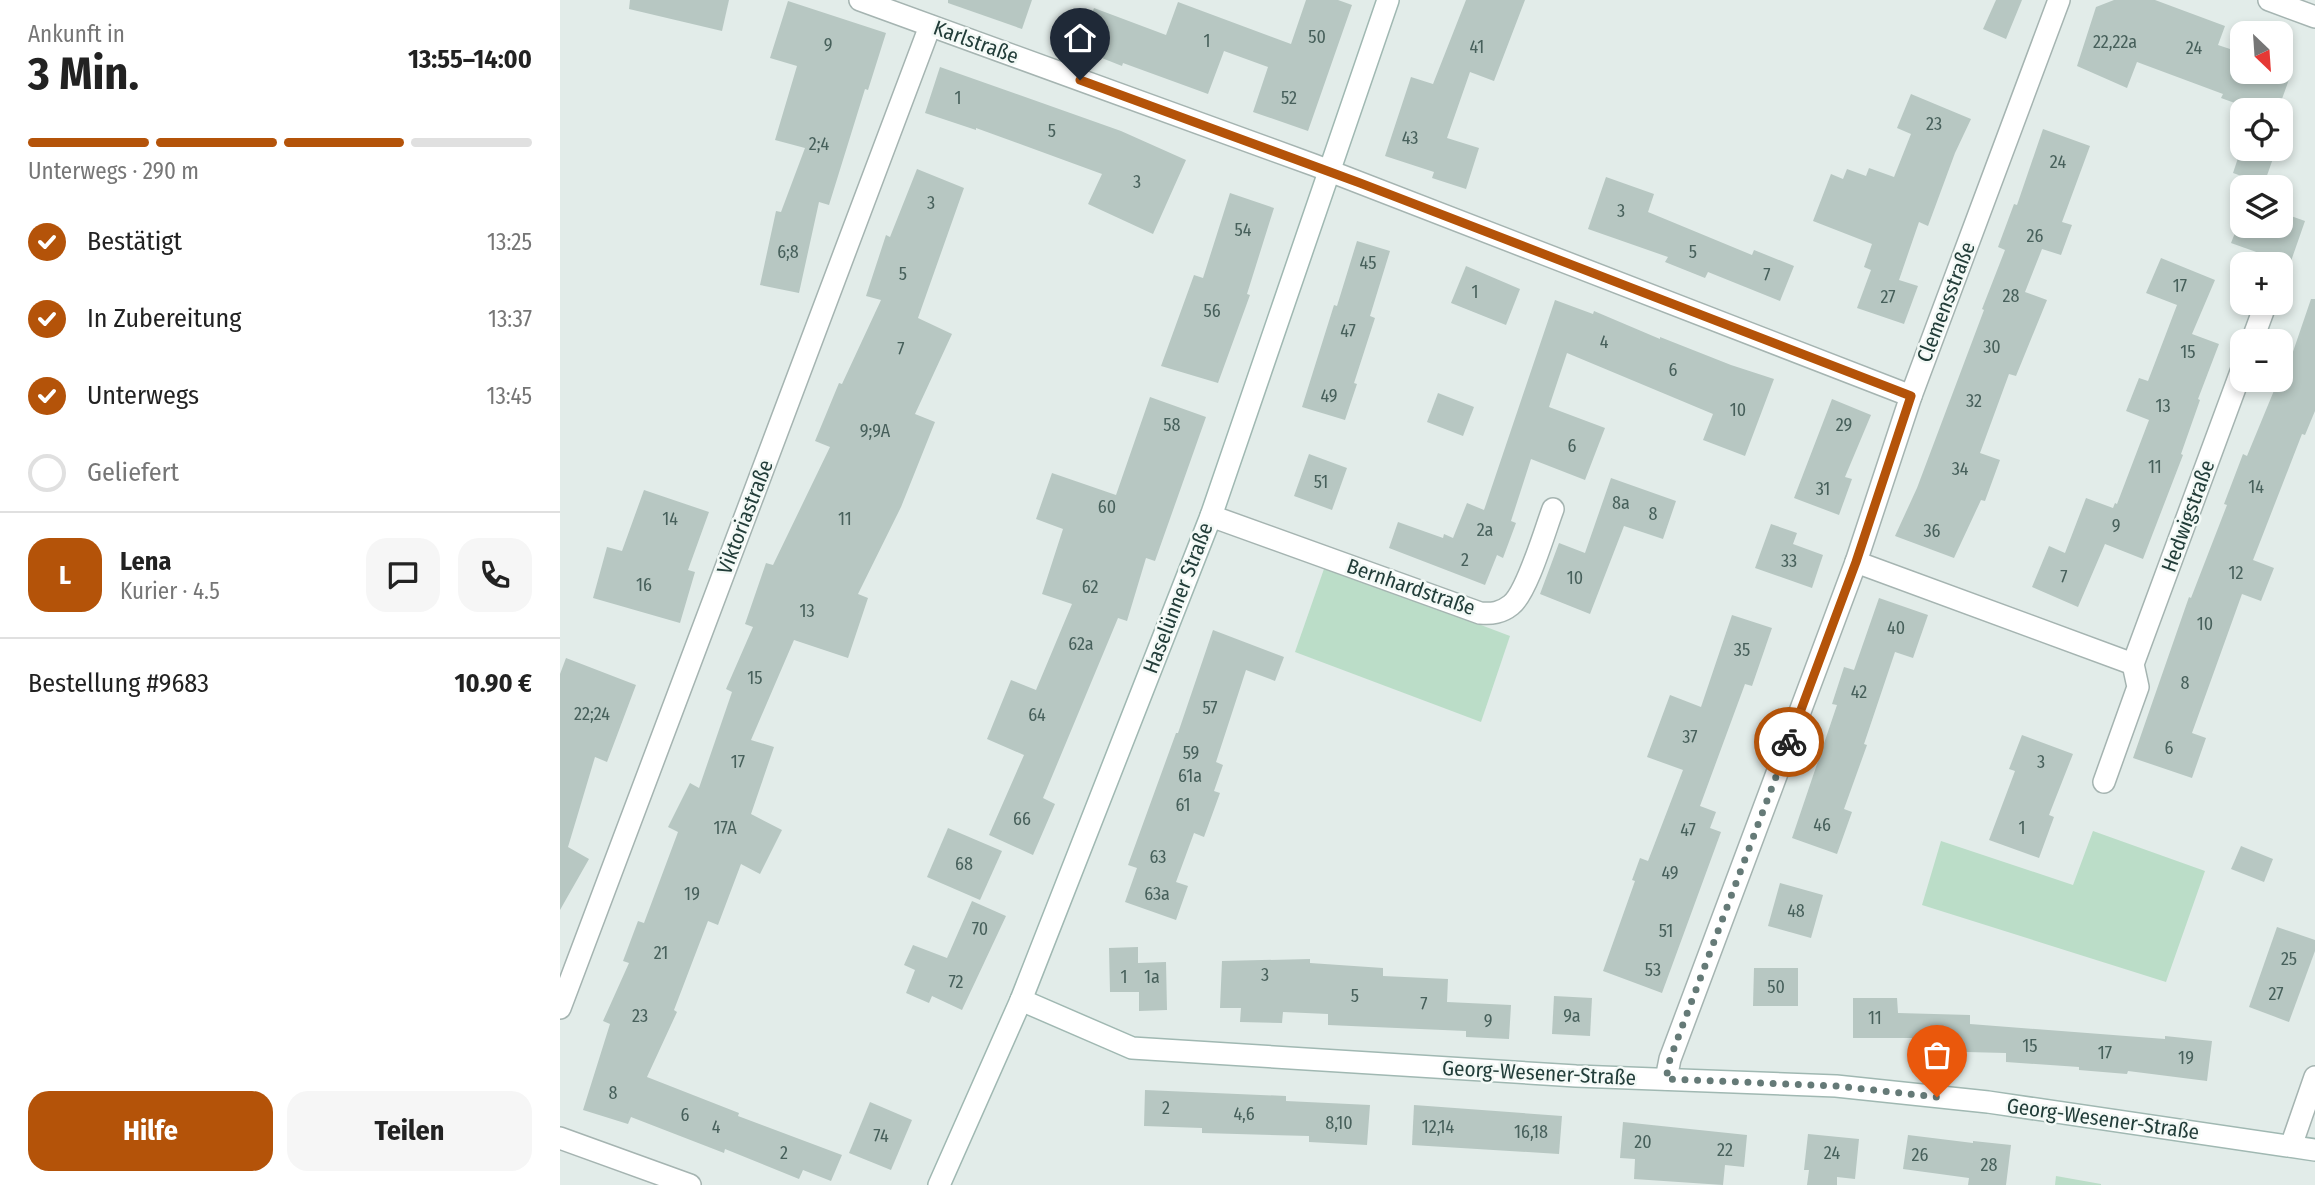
<!DOCTYPE html>
<html lang="de">
<head>
<meta charset="utf-8">
<style>
  body { margin:0; font-family:"Fira Sans Condensed",sans-serif; background:#f6f6f6; color:#222; height:100vh; display:flex; flex-direction:column; font-size:26px; white-space:nowrap }
  * { box-sizing:border-box; margin:0 }
  p { font-size:23px; color:#767676 }
  .icon { flex:none; width:38px; height:38px; fill:none; stroke:currentColor; stroke-width:2; stroke-linecap:round; stroke-linejoin:round }
  .map { position:relative; flex:1; overflow:hidden }
  .drawer { display:flex; flex-direction:column; background:#fff; width:560px }
  .drawer>* { flex:none }
  .needle { width:46px; rotate:155deg }
  .fabs { position:absolute; left:1670px; top:21px; display:grid; gap:14px }
  .fabs a { display:grid; place-items:center; width:63px; height:63px; border-radius:14px; background:#fff; box-shadow:0 4px 10px #0003; font-size:35px }
  .pin { position:absolute; display:grid; place-items:center; width:60px; height:60px; color:#fff; margin:-72px -30px; border-radius:50% 50% 50% 0; rotate:-45deg; box-shadow:0 0 7px #0007 }
  .pin .icon { rotate:45deg }
  .courier { position:absolute; display:grid; place-items:center; width:70px; height:70px; margin:-35px; border:5px solid #b45309; border-radius:50%; background:#fff; color:#222; box-shadow:0 2px 9px #0007 }
  .headline em { font-style:normal; font-weight:700 }
  .headline div { display:flex; flex-direction:column-reverse }
  .headline { display:flex; align-items:center; justify-content:space-between; height:119px; padding:0 28px }
  h1 { font-size:46px; font-weight:700; line-height:52px }
  .bar { display:grid; grid-template-columns:repeat(4,1fr); gap:10px 7px; align-content:center; height:84px; padding:0 28px }
  .bar i { height:9px; border-radius:5px; background:#e0e0e0 }
  .bar .selected { background:#b45309 }
  .bar p { grid-column:span 4 }
  .line { display:flex; align-items:center; gap:18px; padding:0 28px; border-top:2px solid #e0e0e0 }
  .line div { flex:1 }
  .round { display:grid; place-items:center; flex:none; width:74px; height:74px; border-radius:21px; background:#f6f6f6 }
  ol { padding:0 28px; list-style:none }
  li { display:flex; align-items:center; gap:21px; height:77px }
  li p { margin-inline-start:auto }
  li .icon { padding:7px; border-radius:50%; background:#b45309; color:#fff; stroke-width:4 }
  li:last-child { color:#767676 }
  li i { width:38px; height:38px; border:4px solid #e0e0e0; border-radius:50% }
  .cta { display:flex; gap:14px; margin-top:auto; padding:14px 28px }
  .cta a { flex:1; height:80px; border-radius:21px; background:#b45309; color:#fff; font-size:28px; font-weight:700; line-height:80px; text-align:center }
  .cta a+a { background:#f6f6f6; color:#222 }
  main { display:flex; flex:1; min-height:0 }
  .map>svg:first-child { display:block }
</style>
</head>
<body>
<main>
<section class="drawer">
<div class="headline"><div><h1>3 Min.</h1><p>Ankunft in</p></div><em>13:55–14:00</em></div>
<div class="bar"><i class="selected"></i><i class="selected"></i><i class="selected"></i><i></i><p>Unterwegs · 290 m</p></div>
<ol>
<li><svg class="icon" aria-label="check" viewBox="0 0 24 24"><path d="M5 12l5 5 9-10"/></svg>Bestätigt<p>13:25</p></li>
<li><svg class="icon" aria-label="check" viewBox="0 0 24 24"><path d="M5 12l5 5 9-10"/></svg>In Zubereitung<p>13:37</p></li>
<li><svg class="icon" aria-label="check" viewBox="0 0 24 24"><path d="M5 12l5 5 9-10"/></svg>Unterwegs<p>13:45</p></li>
<li><i></i>Geliefert</li>
</ol>
<div class="line" style="height:126px"><b class="round" style="background:#b45309;color:#fff">L</b><div><b>Lena</b><p>Kurier · 4.5</p></div><a class="round"><svg class="icon" aria-label="chat" viewBox="0 0 24 24"><path d="M4 5h16v11H9l-5 4z"/></svg></a><a class="round"><svg class="icon" aria-label="phone" viewBox="0 0 24 24"><path d="M5 4h4l2 5-3 2q2 4 5 5l2-3 5 2v4C11 20 4 13 5 4z"/></svg></a></div>
<div class="line" style="height:91px"><div>Bestellung #9683</div><b>10.90 €</b></div>
<div class="cta"><a>Hilfe</a><a>Teilen</a></div>
</section>
<div class="map">
<svg width="1755" height="1185" viewBox="0 0 1755 1185">
  <rect width="100%" height="100%" fill="#e2ece9"/>
  <g fill="#bbddc8">
    <path d="M 765,566 L 950,636 L 921,722 L 735,652 Z"/>
    <path d="M 1533,831 L 1645,871 L 1606,982 L 1362,905 L 1381,841 L 1513,885 Z"/>
    <path d="M 1496,1176 L 1541,1184 L 1541,1185 L 1495,1185 Z"/>
  </g>
  <g fill="#b7c7c2">
    <path d="M 70,0 L 169,0 L 162,31 L 69,9 Z"/>
    <path d="M 388,0 L 472,0 L 462,29 L 388,3 Z"/>
    <path d="M 746,0 L 778,0 L 792,5 L 748,131 L 693,112 L 708,67 L 664,51 L 648,94 L 563,63 L 562,66 L 519,49 L 534,8 L 606,35 L 618,2 L 731,44 Z"/>
    <path d="M 906,0 L 965,0 L 934,81 L 910,72 L 887,138 L 919,148 L 906,189 L 872,178 L 874,172 L 825,156 L 851,77 L 873,84 Z"/>
    <path d="M 1436,0 L 1462,0 L 1446,39 L 1423,29 Z"/>
    <path d="M 1554,0 L 1595,0 L 1665,26 L 1658,45 L 1682,53 L 1682,72 L 1720,72 L 1720,67 L 1732,71 L 1718,110 L 1694,110 L 1661,98 L 1663,94 L 1577,62 L 1567,88 L 1517,66 L 1536,7 Z"/>
    <path d="M 228,1 L 326,33 L 308,90 L 305,89 L 269,205 L 259,202 L 239,293 L 200,285 L 216,211 L 221,212 L 245,148 L 215,140 L 237,66 L 210,58 Z"/>
    <path d="M 380,67 L 561,131 L 626,160 L 593,234 L 528,204 L 542,174 L 416,128 L 416,130 L 365,113 Z"/>
    <path d="M 1351,94 L 1411,119 L 1395,153 L 1368,226 L 1359,222 L 1339,280 L 1358,286 L 1344,324 L 1297,308 L 1311,270 L 1304,267 L 1312,244 L 1253,221 L 1271,174 L 1283,179 L 1287,169 L 1306,176 L 1309,168 L 1334,177 L 1351,134 L 1337,128 Z"/>
    <path d="M 1483,129 L 1530,146 L 1502,222 L 1512,225 L 1501,255 L 1482,249 L 1465,292 L 1487,300 L 1456,376 L 1449,374 L 1420,453 L 1440,460 L 1425,501 L 1421,500 L 1394,558 L 1335,536 L 1357,488 L 1424,310 L 1422,309 L 1445,250 L 1438,247 L 1454,204 L 1457,205 Z"/>
    <path d="M 1682,146 L 1682,149 L 1716,150 L 1704,184 L 1673,173 Z"/>
    <path d="M 357,169 L 404,188 L 358,318 L 392,334 L 355,414 L 375,422 L 341,507 L 298,594 L 308,598 L 288,658 L 234,640 L 191,740 L 214,747 L 191,814 L 222,830 L 200,874 L 181,864 L 158,925 L 148,921 L 114,1010 L 117,1012 L 87,1077 L 179,1113 L 178,1116 L 282,1155 L 271,1181 L 243,1170 L 239,1179 L 165,1149 L 164,1153 L 71,1117 L 68,1124 L 23,1110 L 50,1024 L 43,1021 L 69,963 L 63,961 L 78,921 L 84,923 L 118,832 L 108,827 L 130,783 L 139,788 L 172,692 L 166,689 L 193,627 L 185,624 L 206,563 L 213,565 L 270,447 L 255,441 L 279,383 L 282,384 L 321,300 L 306,296 L 326,235 L 330,237 Z"/>
    <path d="M 1046,177 L 1094,194 L 1088,212 L 1192,255 L 1194,250 L 1234,266 L 1220,301 L 1148,272 L 1145,278 L 1105,262 L 1108,257 L 1028,229 Z"/>
    <path d="M 670,193 L 714,208 L 687,294 L 690,295 L 658,383 L 601,366 L 634,275 L 643,278 Z"/>
    <path d="M 1720,212 L 1745,221 L 1730,264 L 1671,243 L 1682,215 L 1682,226 L 1720,226 Z"/>
    <path d="M 797,241 L 830,251 L 810,316 L 815,318 L 794,383 L 797,384 L 785,420 L 742,407 L 774,305 L 777,306 Z"/>
    <path d="M 1601,258 L 1655,280 L 1632,334 L 1659,344 L 1638,399 L 1640,400 L 1621,454 L 1623,455 L 1583,559 L 1545,544 L 1518,607 L 1472,587 L 1489,546 L 1505,553 L 1526,498 L 1553,508 L 1555,503 L 1557,504 L 1589,420 L 1566,411 L 1579,378 L 1588,381 L 1617,305 L 1586,293 Z"/>
    <path d="M 906,266 L 960,289 L 946,325 L 891,303 Z"/>
    <path d="M 1751,299 L 1755,299 L 1755,411 L 1745,435 L 1742,434 L 1693,560 L 1714,568 L 1701,601 L 1682,594 L 1632,733 L 1646,738 L 1632,778 L 1573,758 L 1629,597 L 1631,598 L 1667,505 L 1664,504 L 1683,454 L 1687,456 L 1720,376 L 1724,378 Z"/>
    <path d="M 995,300 L 1033,314 L 1034,311 L 1100,339 L 1100,337 L 1171,365 L 1214,379 L 1185,456 L 1143,440 L 1153,414 L 1007,353 L 989,407 L 1045,428 L 1025,480 L 971,459 L 951,521 L 956,523 L 943,558 L 937,555 L 925,585 L 829,548 L 838,522 L 883,538 L 884,534 L 893,538 L 907,503 L 924,510 Z"/>
    <path d="M 878,393 L 914,407 L 903,436 L 867,422 Z"/>
    <path d="M 590,397 L 646,417 L 595,561 L 586,558 L 567,621 L 558,618 L 483,798 L 495,804 L 473,855 L 429,835 L 464,755 L 427,739 L 451,680 L 476,690 L 512,604 L 482,594 L 503,529 L 476,519 L 492,473 L 556,495 Z"/>
    <path d="M 1272,399 L 1311,415 L 1285,477 L 1292,479 L 1279,515 L 1234,498 Z"/>
    <path d="M 749,454 L 787,468 L 772,510 L 734,496 Z"/>
    <path d="M 1051,478 L 1116,501 L 1103,539 L 1064,526 L 1030,614 L 980,594 L 999,543 L 1025,553 Z"/>
    <path d="M 84,490 L 149,512 L 128,570 L 135,572 L 120,623 L 33,598 L 47,547 L 62,551 Z"/>
    <path d="M 1211,524 L 1237,533 L 1233,544 L 1263,555 L 1252,588 L 1195,568 Z"/>
    <path d="M 1319,598 L 1368,615 L 1353,658 L 1335,652 L 1304,744 L 1307,745 L 1284,809 L 1292,812 L 1277,854 L 1232,838 L 1277,705 L 1272,704 L 1284,667 L 1294,670 Z"/>
    <path d="M 1172,615 L 1212,628 L 1192,686 L 1185,684 L 1140,806 L 1156,812 L 1150,828 L 1161,832 L 1102,993 L 1043,971 L 1075,881 L 1072,880 L 1080,858 L 1088,861 L 1123,770 L 1087,757 L 1110,695 L 1141,707 Z"/>
    <path d="M 653,630 L 724,657 L 715,681 L 686,670 L 656,762 L 663,765 L 654,791 L 660,793 L 644,837 L 634,833 L 616,882 L 628,886 L 616,920 L 565,902 L 577,868 L 568,865 L 616,733 L 618,733 Z"/>
    <path d="M 6,658 L 76,685 L 47,762 L 35,757 L 8,847 L 29,859 L 0,910 L 0,674 Z"/>
    <path d="M 1462,735 L 1513,754 L 1489,815 L 1494,817 L 1479,858 L 1429,840 L 1455,771 L 1449,769 Z"/>
    <path d="M 388,828 L 442,851 L 420,900 L 367,877 Z"/>
    <path d="M 1681,846 L 1713,859 L 1704,882 L 1671,869 Z"/>
    <path d="M 1220,883 L 1263,895 L 1251,938 L 1208,926 Z"/>
    <path d="M 412,901 L 446,916 L 402,1010 L 372,996 L 369,1003 L 346,993 L 355,970 L 344,965 L 353,945 L 387,958 Z"/>
    <path d="M 1717,927 L 1755,940 L 1755,951 L 1729,1022 L 1689,1007 Z"/>
    <path d="M 578,947 L 578,963 L 606,962 L 607,1010 L 579,1011 L 579,992 L 550,992 L 549,948 Z"/>
    <path d="M 750,959 L 750,963 L 823,968 L 823,976 L 888,979 L 887,1002 L 951,1005 L 949,1039 L 906,1037 L 906,1031 L 768,1025 L 768,1014 L 723,1012 L 722,1023 L 680,1022 L 681,1008 L 660,1008 L 662,961 Z"/>
    <path d="M 1194,968 L 1238,968 L 1238,1006 L 1193,1006 Z"/>
    <path d="M 994,996 L 1032,998 L 1030,1036 L 992,1034 Z"/>
    <path d="M 1293,998 L 1337,998 L 1338,1013 L 1410,1015 L 1410,1024 L 1605,1039 L 1605,1036 L 1652,1041 L 1647,1081 L 1568,1071 L 1567,1074 L 1519,1070 L 1519,1067 L 1446,1062 L 1446,1053 L 1366,1051 L 1366,1038 L 1293,1038 Z"/>
    <path d="M 585,1090 L 726,1096 L 726,1101 L 810,1105 L 807,1145 L 749,1142 L 749,1136 L 642,1133 L 642,1128 L 584,1126 Z"/>
    <path d="M 310,1102 L 352,1120 L 331,1170 L 289,1153 Z"/>
    <path d="M 854,1105 L 1002,1116 L 999,1154 L 852,1145 Z"/>
    <path d="M 1063,1122 L 1187,1135 L 1184,1167 L 1165,1165 L 1163,1185 L 1074,1179 L 1075,1159 L 1060,1158 Z"/>
    <path d="M 1248,1134 L 1299,1139 L 1295,1179 L 1277,1177 L 1277,1185 L 1247,1185 L 1249,1170 L 1244,1170 Z"/>
    <path d="M 1348,1135 L 1413,1143 L 1413,1141 L 1451,1145 L 1446,1185 L 1408,1185 L 1409,1178 L 1343,1169 Z"/>
  </g>
  <g fill="none" stroke-linecap="round" stroke-linejoin="round">
    <g stroke="#a5b4b1" stroke-width="24">
      <g id="street">
        <path d="M 300,0 L 754,165 L 1351,396"/>
        <path d="M 1709,0 L 1755,17"/>
        <path d="M 1692,341 L 1706,303"/>
        <path d="M 651,516 L 920,613 C 932,614 941,613 951,605 C 967,593 985,530 993,509"/>
        <path d="M 1296,562 L 1573,664"/>
        <path d="M 1544,782 L 1578,687 L 1573,664 L 1682,369"/>
        <path d="M 0,1008 L 370,26"/>
        <path d="M 1106,1079 L 1110,1059 L 1296,562 L 1351,396 L 1499,0"/>
        <path d="M 0,1138 L 130,1185"/>
        <path d="M 1731,1146 L 1755,1077"/>
      </g>
    </g>
    <g stroke="#a0b8b2" stroke-width="24">
      <g id="secondary">
        <path d="M 461,1000 L 572,1048 L 1016,1076 L 1276,1086 L 1428,1102 L 1755,1150"/>
        <path d="M 379,1185 L 461,1000 L 651,516 L 828,0"/>
      </g>
    </g>
    <use href="#street" stroke="#fff" stroke-width="21"/>
    <use href="#secondary" stroke="#fff" stroke-width="21"/>
  </g>
  <g fill="none" stroke-linecap="round" stroke-linejoin="round">
    <path stroke="#657a77" stroke-width="7" stroke-dasharray="0 12.6" d="M 1229,742 L 1110,1059 L 1106,1079 L 1276,1086 L 1377,1097"/>
    <path stroke="#b45309" stroke-width="9" d="M 520,80 L 800,183 L 1351,396 L 1296,562 L 1229,742"/>
  </g>
  <g text-anchor="middle" stroke-width="5" stroke-linejoin="round" paint-order="stroke">
    <g font-size="18" fill="#47605b">
      <text x="757" y="43">50</text>
      <text x="647" y="47">1</text>
      <text x="1555" y="48">22,22a</text>
      <text x="268" y="51">9</text>
      <text x="917" y="53">41</text>
      <text x="1634" y="54">24</text>
      <text x="398" y="104">1</text>
      <text x="729" y="104">52</text>
      <text x="1374" y="130">23</text>
      <text x="492" y="137">5</text>
      <text x="850" y="144">43</text>
      <text x="259" y="150">2;4</text>
      <text x="1498" y="168">24</text>
      <text x="577" y="188">3</text>
      <text x="371" y="209">3</text>
      <text x="1061" y="217">3</text>
      <text x="683" y="236">54</text>
      <text x="1475" y="242">26</text>
      <text x="228" y="258">6;8</text>
      <text x="1133" y="258">5</text>
      <text x="808" y="269">45</text>
      <text x="343" y="280">5</text>
      <text x="1207" y="281">7</text>
      <text x="1620" y="292">17</text>
      <text x="915" y="298">1</text>
      <text x="1451" y="302">28</text>
      <text x="1328" y="303">27</text>
      <text x="652" y="317">56</text>
      <text x="788" y="337">47</text>
      <text x="1044" y="348">4</text>
      <text x="1432" y="353">30</text>
      <text x="341" y="355">7</text>
      <text x="1628" y="358">15</text>
      <text x="1113" y="376">6</text>
      <text x="769" y="402">49</text>
      <text x="1414" y="407">32</text>
      <text x="1603" y="412">13</text>
      <text x="1178" y="416">10</text>
      <text x="612" y="431">58</text>
      <text x="1284" y="431">29</text>
      <text x="315" y="437">9;9A</text>
      <text x="1012" y="452">6</text>
      <text x="1595" y="473">11</text>
      <text x="1400" y="475">34</text>
      <text x="761" y="488">51</text>
      <text x="1696" y="493">14</text>
      <text x="1263" y="495">31</text>
      <text x="1061" y="509">8a</text>
      <text x="547" y="513">60</text>
      <text x="1093" y="520">8</text>
      <text x="110" y="525">14</text>
      <text x="285" y="525">11</text>
      <text x="1556" y="532">9</text>
      <text x="925" y="536">2a</text>
      <text x="1372" y="537">36</text>
      <text x="905" y="566">2</text>
      <text x="1229" y="567">33</text>
      <text x="1676" y="579">12</text>
      <text x="1504" y="583">7</text>
      <text x="1015" y="584">10</text>
      <text x="84" y="591">16</text>
      <text x="530" y="593">62</text>
      <text x="247" y="617">13</text>
      <text x="1645" y="630">10</text>
      <text x="1336" y="634">40</text>
      <text x="521" y="650">62a</text>
      <text x="1182" y="656">35</text>
      <text x="195" y="684">15</text>
      <text x="1625" y="689">8</text>
      <text x="1299" y="698">42</text>
      <text x="650" y="714">57</text>
      <text x="32" y="720">22;24</text>
      <text x="477" y="721">64</text>
      <text x="1130" y="743">37</text>
      <text x="1609" y="754">6</text>
      <text x="631" y="759">59</text>
      <text x="178" y="768">17</text>
      <text x="1481" y="768">3</text>
      <text x="630" y="782">61a</text>
      <text x="623" y="811">61</text>
      <text x="462" y="825">66</text>
      <text x="1262" y="831">46</text>
      <text x="165" y="834">17A</text>
      <text x="1462" y="834">1</text>
      <text x="1128" y="836">47</text>
      <text x="598" y="863">63</text>
      <text x="404" y="870">68</text>
      <text x="1110" y="879">49</text>
      <text x="132" y="900">19</text>
      <text x="597" y="900">63a</text>
      <text x="1236" y="917">48</text>
      <text x="420" y="935">70</text>
      <text x="1106" y="937">51</text>
      <text x="101" y="959">21</text>
      <text x="1729" y="965">25</text>
      <text x="1093" y="976">53</text>
      <text x="705" y="981">3</text>
      <text x="564" y="983">1</text>
      <text x="592" y="983">1a</text>
      <text x="396" y="988">72</text>
      <text x="1216" y="993">50</text>
      <text x="1716" y="1000">27</text>
      <text x="795" y="1002">5</text>
      <text x="864" y="1010">7</text>
      <text x="80" y="1022">23</text>
      <text x="1012" y="1022">9a</text>
      <text x="1315" y="1024">11</text>
      <text x="928" y="1027">9</text>
      <text x="1470" y="1052">15</text>
      <text x="1545" y="1059">17</text>
      <text x="1626" y="1064">19</text>
      <text x="53" y="1099">8</text>
      <text x="606" y="1114">2</text>
      <text x="684" y="1120">4,6</text>
      <text x="125" y="1121">6</text>
      <text x="779" y="1129">8,10</text>
      <text x="156" y="1133">4</text>
      <text x="878" y="1133">12,14</text>
      <text x="971" y="1138">16,18</text>
      <text x="321" y="1142">74</text>
      <text x="1083" y="1148">20</text>
      <text x="1165" y="1156">22</text>
      <text x="224" y="1159">2</text>
      <text x="1272" y="1159">24</text>
      <text x="1360" y="1161">26</text>
      <text x="1429" y="1171">28</text>
    </g>
    <g font-size="21" fill="#223d39" stroke="#f3f9f6">
      <text transform="translate(416 42) rotate(20)" y="7">Karlstraße</text>
      <text transform="translate(1386 302) rotate(-69)" y="7">Clemensstraße</text>
      <text transform="translate(1628 516) rotate(-70)" y="7">Hedwigstraße</text>
      <text transform="translate(185 517) rotate(-69)" y="7">Viktoriastraße</text>
      <text transform="translate(851 587) rotate(19)" y="7">Bernhardstraße</text>
      <text transform="translate(618 598) rotate(-69)" y="7">Haselünner Straße</text>
      <text transform="translate(979 1073) rotate(3)" y="7">Georg-Wesener-Straße</text>
      <text transform="translate(1543 1119) rotate(8)" y="7">Georg-Wesener-Straße</text>
    </g>
  </g>
</svg>
<div class="fabs">
<a><svg class="needle" viewBox="-14 -14 28 28"><path d="M0-13l5 13h-10z" fill="#e53935"/><path d="M0 13l5-13h-10z" fill="#767676"/></svg></a>
<a><svg class="icon" aria-label="locate" viewBox="0 0 24 24"><circle cx="12" cy="12" r="6"/><path d="M12 2v4M12 18v4M2 12h4M18 12h4"/></svg></a>
<a><svg class="icon" aria-label="layers" viewBox="0 0 24 24"><path d="M12 4l9 5-9 5-9-5zM3 14l9 5 9-5"/></svg></a>
<a>+</a>
<a>−</a>
</div>
<div class="pin" style="left:1377px;top:1097px;background:#ea580c"><svg class="icon" aria-label="bag" viewBox="0 0 24 24"><path d="M5 8h14l-1 12H6zM9 8a3 3 0 0 1 6 0"/></svg></div>
<div class="pin" style="left:520px;top:80px;background:#1f2937"><svg class="icon" aria-label="home" viewBox="0 0 24 24"><path d="M3 11l9-7 9 7M6 9v11h12V9"/></svg></div>
<div class="courier" style="left:1229px;top:742px"><svg class="icon" aria-label="bike" viewBox="0 0 24 24"><circle cx="6" cy="16" r="4"/><circle cx="18" cy="16" r="4"/><path d="M6 16l4-8h5l3 8M10 8l3 8H6M13 5h3"/></svg></div>
</div>
</main>
</body>
</html>
